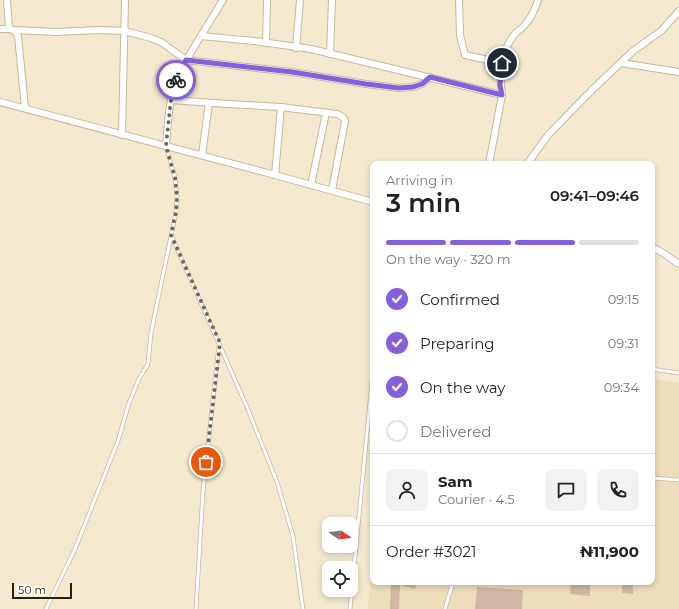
<!DOCTYPE html>
<html lang="en">
<head>
<meta charset="utf-8">
<style>
  body { margin:0; font-family:Montserrat,sans-serif; background:#f2f2f2; color:#222; height:100vh; display:flex; flex-direction:column; font-size:15px; white-space:nowrap }
  * { box-sizing:border-box; margin:0 }
  p { font-size:13px; color:#767676 }
  .icon { flex:none; width:22px; height:22px; fill:none; stroke:currentColor; stroke-width:2; stroke-linecap:round; stroke-linejoin:round }
  .map { position:relative; flex:1; overflow:hidden }
  .drawer { position:absolute; left:370px; top:161px; width:285px; height:424px; display:flex; flex-direction:column; background:#fff; border-radius:8px; box-shadow:0 2px 6px #0003 }
  .drawer>* { flex:none }
  .needle { width:26px; rotate:103deg }
  .fabs { position:absolute; left:322px; top:517px; display:grid; gap:8px }
  .fabs a { display:grid; place-items:center; width:36px; height:36px; border-radius:8px; background:#fff; box-shadow:0 2px 6px #0003; font-size:20px }
  .scale { position:absolute; left:12px; bottom:10px; width:60px; box-sizing:border-box; padding-left:4px; border:2px solid #252117; border-top:0; font-size:11px; line-height:14px; white-space:nowrap; color:#252117; -webkit-text-stroke:3px #fff; paint-order:stroke }
  .pin { position:absolute; display:grid; place-items:center; width:34px; height:34px; color:#fff; margin:-17px; border:2px solid #fff; border-radius:50%; box-shadow:0 1px 4px #0007 }
  .courier { position:absolute; display:grid; place-items:center; width:40px; height:40px; margin:-20px; border:3px solid #8660db; border-radius:50%; background:#fff; color:#222; box-shadow:0 1px 5px #0007 }
  .head em { font-style:normal; font-weight:600 }
  .head div { display:flex; flex-direction:column-reverse }
  .head { display:flex; align-items:center; justify-content:space-between; height:68px; padding:0 16px }
  h1 { font-size:26px; font-weight:600; line-height:30px }
  .bar { display:grid; grid-template-columns:repeat(4,1fr); gap:6px 4px; align-content:center; height:48px; padding:0 16px }
  .bar i { height:5px; border-radius:3px; background:#e0e0e0 }
  .bar .active { background:#8660db }
  .bar p { grid-column:span 4 }
  .line { display:flex; align-items:center; gap:10px; padding:0 16px; border-top:1px solid #e0e0e0 }
  .line div { flex:1 }
  .round { display:grid; place-items:center; flex:none; width:42px; height:42px; border-radius:8px; background:#f2f2f2 }
  ol { padding:0 16px; list-style:none }
  li { display:flex; align-items:center; gap:12px; height:44px }
  li p { margin-inline-start:auto }
  li .icon { padding:4px; border-radius:50%; background:#8660db; color:#fff; stroke-width:4 }
  li:last-child { color:#767676 }
  li i { width:22px; height:22px; border:2px solid #e0e0e0; border-radius:50% }
  .map>svg:first-child { display:block }
</style>
</head>
<body>
<div class="map">
<svg width="679" height="609" viewBox="0 0 679 609">
  <rect width="100%" height="100%" fill="#f4e9ce"/>
  <path fill="#ecddbb" d="M 652,379 L 679,383 L 679,609 L 368,609 L 373,546 L 373,582 L 652,582 Z"/>
  <g fill="#d1b7a6">
    <path d="M 391,582 L 417,582 L 415,589 L 400,585 L 399,609 L 390,609 Z"/>
    <path d="M 571,582 L 590,582 L 590,596 L 570,594 Z"/>
    <path d="M 622,582 L 633,582 L 633,594 L 622,593 Z"/>
    <path d="M 477,587 L 523,590 L 522,609 L 475,609 Z"/>
  </g>
  <g fill="none" stroke-linecap="round" stroke-linejoin="round">
    <g stroke="#c4b99f" stroke-width="4.5">
      <g id="lane">
        <path d="M 171,235 L 247,407 L 277,482 L 293,536 L 303,609"/>
        <path d="M 652,369 L 679,373"/>
        <path d="M 652,478 L 679,480"/>
        <path d="M 46,609 L 75,549 L 118,441 L 129,403 L 139,379 L 148,364 L 151,333 L 176,212 L 177,197 L 175,178 L 166,146"/>
        <path d="M 196,609 L 203,491 L 219,345"/>
        <path d="M 350,609 L 373,371"/>
        <path d="M 445,609 L 453,582"/>
      </g>
    </g>
    <g stroke="#c4b99f" stroke-width="8">
      <g id="street">
        <path d="M 7,0 L 9,29"/>
        <path d="M 459,0 L 460,35 L 465,55 L 502,63"/>
        <path d="M 0,29 L 9,29 L 14,30 L 18,36 L 25,108"/>
        <path d="M 14,30 L 56,32 L 99,30 L 125,31 L 151,38 L 161,42 L 186,60 L 292,72 L 366,84 L 399,88 L 413,87 L 422,84 L 430,77"/>
        <path d="M 201,36 L 254,41 L 311,49 L 502,95"/>
        <path d="M 266,43 L 267,0"/>
        <path d="M 296,48 L 300,0"/>
        <path d="M 330,54 L 332,0"/>
        <path d="M 621,63 L 679,72"/>
        <path d="M 171,100 L 228,104 L 281,107 L 337,114 L 343,117 L 345,121 L 332,190"/>
        <path d="M 0,102 L 275,175 L 373,202"/>
        <path d="M 122,135 L 125,0"/>
        <path d="M 166,146 C 168,122 169,98 177,75 L 223,0"/>
        <path d="M 202,155 L 209,103"/>
        <path d="M 489,164 L 502,95 C 499,75 501,52 514,35 C 516,32 520,30 523,27 C 531,19 535,10 538,0"/>
        <path d="M 527,164 L 549,134 L 592,90 L 633,51 L 661,31 L 679,11"/>
        <path d="M 275,175 L 281,107"/>
        <path d="M 311,185 L 326,113"/>
        <path d="M 652,247 L 663,253 L 676,262 L 679,264"/>
      </g>
    </g>
    <use href="#lane" stroke="#fff" stroke-width="3"/>
    <use href="#street" stroke="#fff" stroke-width="6"/>
  </g>
  <g fill="none" stroke-linecap="round" stroke-linejoin="round">
    <path stroke="#6d6757" stroke-width="4" stroke-dasharray="0 7.2" d="M 176,80 L 173,87 L 170,108 L 166,146 L 175,178 L 177,197 L 176,212 L 171,235 L 220,343 L 206,462"/>
    <path stroke="#8660db" stroke-width="5" d="M 176,80 L 177,76 L 186,60 L 292,72 L 366,84 L 399,88 L 413,87 L 422,84 L 430,77 L 502,95 L 500,85 L 502,63"/>
  </g>
</svg>
<div class="fabs">
<a><svg class="needle" viewBox="-14 -14 28 28"><path d="M0-13l5 13h-10z" fill="#e53935"/><path d="M0 13l5-13h-10z" fill="#767676"/></svg></a>
<a><svg class="icon" aria-label="locate" viewBox="0 0 24 24"><circle cx="12" cy="12" r="6"/><path d="M12 2v4M12 18v4M2 12h4M18 12h4"/></svg></a>
</div>
<div class="scale">50 m</div>
<div class="pin" style="left:206px;top:462px;background:#ea580c"><svg class="icon" aria-label="bag" viewBox="0 0 24 24"><path d="M5 8h14l-1 12H6zM9 8a3 3 0 0 1 6 0"/></svg></div>
<div class="pin" style="left:502px;top:63px;background:#1f2937"><svg class="icon" aria-label="home" viewBox="0 0 24 24"><path d="M3 11l9-7 9 7M6 9v11h12V9"/></svg></div>
<div class="courier" style="left:176px;top:80px"><svg class="icon" aria-label="bike" viewBox="0 0 24 24"><circle cx="6" cy="16" r="4"/><circle cx="18" cy="16" r="4"/><path d="M6 16l4-8h5l3 8M10 8l3 8H6M13 5h3"/></svg></div>
<section class="drawer">
<div class="head"><div><h1>3 min</h1><p>Arriving in</p></div><em>09:41–09:46</em></div>
<div class="bar"><i class="active"></i><i class="active"></i><i class="active"></i><i></i><p>On the way · 320 m</p></div>
<ol>
<li><svg class="icon" aria-label="check" viewBox="0 0 24 24"><path d="M5 12l5 5 9-10"/></svg>Confirmed<p>09:15</p></li>
<li><svg class="icon" aria-label="check" viewBox="0 0 24 24"><path d="M5 12l5 5 9-10"/></svg>Preparing<p>09:31</p></li>
<li><svg class="icon" aria-label="check" viewBox="0 0 24 24"><path d="M5 12l5 5 9-10"/></svg>On the way<p>09:34</p></li>
<li><i></i>Delivered</li>
</ol>
<div class="line" style="height:72px"><a class="round"><svg class="icon" aria-label="person" viewBox="0 0 24 24"><circle cx="12" cy="8" r="4"/><path d="M4 21q1-7 8-7t8 7"/></svg></a><div><b>Sam</b><p>Courier · 4.5</p></div><a class="round"><svg class="icon" aria-label="chat" viewBox="0 0 24 24"><path d="M4 5h16v11H9l-5 4z"/></svg></a><a class="round"><svg class="icon" aria-label="phone" viewBox="0 0 24 24"><path d="M5 4h4l2 5-3 2q2 4 5 5l2-3 5 2v4C11 20 4 13 5 4z"/></svg></a></div>
<div class="line" style="height:52px"><div>Order #3021</div><b>₦11,900</b></div>
</section>
</div>
</body>
</html>
